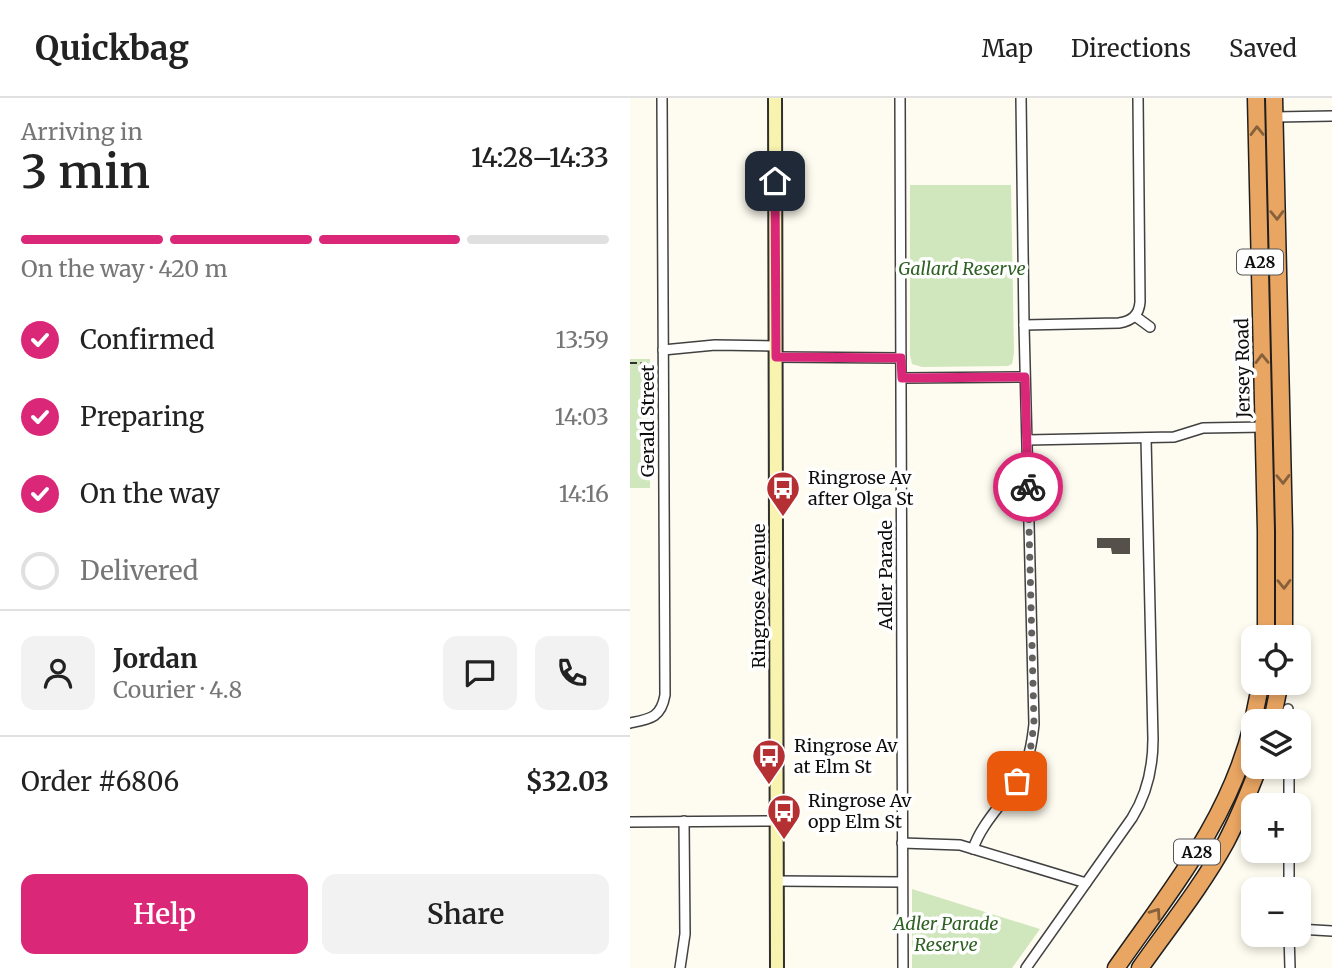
<!DOCTYPE html>
<html lang="en">
<head>
<meta charset="utf-8">
<style>
  body { margin:0; font-family:Merriweather,serif; background:#f2f2f2; color:#222; height:100vh; display:flex; flex-direction:column; font-size:26px; white-space:nowrap }
  * { box-sizing:border-box; margin:0 }
  p { font-size:23px; color:#767676 }
  .icon { flex:none; width:38px; height:38px; fill:none; stroke:currentColor; stroke-width:2; stroke-linecap:round; stroke-linejoin:round }
  .map { position:relative; flex:1; overflow:hidden }
  .sheet { display:flex; flex-direction:column; background:#fff; width:630px }
  .sheet>* { flex:none }
  .buttons { position:absolute; left:611px; top:527px; display:grid; gap:14px }
  .buttons a { display:grid; place-items:center; width:70px; height:70px; border-radius:14px; background:#fff; box-shadow:0 4px 10px #0003; font-size:35px }
  .pin { position:absolute; display:grid; place-items:center; width:60px; height:60px; color:#fff; margin:-30px; border-radius:14px; box-shadow:0 4px 10px #0006 }
  .courier { position:absolute; display:grid; place-items:center; width:70px; height:70px; margin:-35px; border:5px solid #db2777; border-radius:50%; background:#fff; color:#222; box-shadow:0 2px 9px #0007 }
  .headline em { font-style:normal; font-weight:600 }
  .headline div { display:flex; flex-direction:column-reverse }
  .headline { display:flex; align-items:center; justify-content:space-between; height:119px; padding:0 21px }
  h1 { font-size:46px; font-weight:600; line-height:52px }
  .bar { display:grid; grid-template-columns:repeat(4,1fr); gap:10px 7px; align-content:center; height:84px; padding:0 21px }
  .bar i { height:9px; border-radius:5px; background:#e0e0e0 }
  .bar .on { background:#db2777 }
  .bar p { grid-column:span 4 }
  .line { display:flex; align-items:center; gap:18px; padding:0 21px; border-top:2px solid #e0e0e0 }
  .line div { flex:1 }
  .round { display:grid; place-items:center; flex:none; width:74px; height:74px; border-radius:14px; background:#f2f2f2 }
  ol { padding:0 21px; list-style:none }
  li { display:flex; align-items:center; gap:21px; height:77px }
  li p { margin-inline-start:auto }
  li .icon { padding:7px; border-radius:50%; background:#db2777; color:#fff; stroke-width:4 }
  li:last-child { color:#767676 }
  li i { width:38px; height:38px; border:4px solid #e0e0e0; border-radius:50% }
  .cta { display:flex; gap:14px; margin-top:auto; padding:14px 21px }
  .cta a { flex:1; height:80px; border-radius:14px; background:#db2777; color:#fff; font-size:28px; font-weight:600; line-height:80px; text-align:center }
  .cta a+a { background:#f2f2f2; color:#222 }
  header { display:flex; align-items:center; gap:42px; box-sizing:border-box; height:98px; padding:0 35px; background:#fff; border-bottom:2px solid #e0e0e0 }
  header strong { font-size:33px }
  nav { display:flex; gap:38px; margin-inline-start:auto; font-size:24px }
  main { display:flex; flex:1; min-height:0 }
  .map>svg:first-child { display:block }
</style>
</head>
<body>
<header>
<strong>Quickbag</strong>
<nav><a>Map</a><a>Directions</a><a>Saved</a></nav>
</header>
<main>
<section class="sheet">
<div class="headline"><div><h1>3 min</h1><p>Arriving in</p></div><em>14:28–14:33</em></div>
<div class="bar"><i class="on"></i><i class="on"></i><i class="on"></i><i></i><p>On the way · 420 m</p></div>
<ol>
<li><svg class="icon" aria-label="check" viewBox="0 0 24 24"><path d="M5 12l5 5 9-10"/></svg>Confirmed<p>13:59</p></li>
<li><svg class="icon" aria-label="check" viewBox="0 0 24 24"><path d="M5 12l5 5 9-10"/></svg>Preparing<p>14:03</p></li>
<li><svg class="icon" aria-label="check" viewBox="0 0 24 24"><path d="M5 12l5 5 9-10"/></svg>On the way<p>14:16</p></li>
<li><i></i>Delivered</li>
</ol>
<div class="line" style="height:126px"><a class="round"><svg class="icon" aria-label="person" viewBox="0 0 24 24"><circle cx="12" cy="8" r="4"/><path d="M4 21q1-7 8-7t8 7"/></svg></a><div><b>Jordan</b><p>Courier · 4.8</p></div><a class="round"><svg class="icon" aria-label="chat" viewBox="0 0 24 24"><path d="M4 5h16v11H9l-5 4z"/></svg></a><a class="round"><svg class="icon" aria-label="phone" viewBox="0 0 24 24"><path d="M5 4h4l2 5-3 2q2 4 5 5l2-3 5 2v4C11 20 4 13 5 4z"/></svg></a></div>
<div class="line" style="height:91px"><div>Order #6806</div><b>$32.03</b></div>
<div class="cta"><a>Help</a><a>Share</a></div>
</section>
<div class="map">
<svg width="702" height="870" viewBox="0 0 702 870">
  <rect width="100%" height="100%" fill="#fefcf0"/>
  <g fill="#d0e6bc">
    <path d="M 280,87 L 381,87 L 384,255 L 382,266 L 378,268 L 292,269 L 282,266 L 280,257 Z"/>
    <rect x="0" y="261" width="20" height="129"/>
    <path d="M 282,791 L 410,831 L 382,870 L 282,870 Z"/>
  </g>
  <path fill="#56504b" d="M 467,440 L 500,440 L 500,456 L 482,456 L 481,450 L 467,450 Z"/>
  <g fill="none" stroke-linecap="round" stroke-linejoin="round">
    <g stroke="#414141" stroke-width="12">
      <g id="street">
        <path d="M 270,0 L 273,870"/>
        <path d="M 645,19 L 702,18"/>
        <path d="M 505,218 L 520,229"/>
        <path d="M 394,227 L 489,225 C 502,223 509,217 510,204 L 508,0"/>
        <path d="M 33,252 L 85,247 L 146,248"/>
        <path d="M 146,259 L 271,260"/>
        <path d="M 272,280 L 395,279"/>
        <path d="M 397,342 L 544,339 L 573,330 L 635,329"/>
        <path d="M 658,611 L 658,623"/>
        <path d="M 0,625 C 20,621 31,620 35,597 L 32,0"/>
        <path d="M 659,668 L 659,707"/>
        <path d="M 0,724 L 147,723"/>
        <path d="M 272,745 L 330,747 L 456,785"/>
        <path d="M 343,751 C 352,724 375,704 389,680 C 399,663 402,645 404,626 L 394,227 L 391,0"/>
        <path d="M 659,752 L 659,791"/>
        <path d="M 147,783 L 272,784"/>
        <path d="M 668,831 L 702,833"/>
        <path d="M 659,836 L 660,870"/>
        <path d="M 50,870 L 55,836 L 54,723"/>
        <path d="M 396,870 L 502,720 C 517,696 523,669 523,641 L 516,340"/>
      </g>
    </g>
    <g stroke="#303030" stroke-width="16">
      <path id="secondary" d="M 145,0 L 147,870"/>
    </g>
    <g stroke="#1f1f1f" stroke-width="19">
      <g id="highway">
        <path d="M 626,0 L 636,433 L 636,539"/>
        <path d="M 644,0 L 654,433 L 654,539"/>
        <path d="M 623,623 L 631,584"/>
        <path d="M 642,623 L 650,584"/>
        <path d="M 486,870 C 542,790 600,721 623,624"/>
        <path d="M 510,870 C 539,829 572,788 596,744 C 609,719 619,694 629,668"/>
      </g>
    </g>
    <path stroke="#303030" stroke-width="2" stroke-dasharray="7 3.5" stroke-linecap="butt" d="M 0,265 L 25,265"/>
    <use href="#street" stroke="#fff" stroke-width="9"/>
    <use href="#secondary" stroke="#f9f3b0" stroke-width="12"/>
    <use href="#highway" stroke="#e9a562" stroke-width="16"/>
  </g>
  <defs><path id="oneway-chevron" d="M-2-3.5L2.5 0L-2 3.5" fill="none" stroke-width="1.6" stroke-linecap="round" stroke-linejoin="round" transform="scale(1.75)"/></defs>
  <g stroke="#86613c">
    <use href="#oneway-chevron" transform="translate(627 33) rotate(-91)"/>
    <use href="#oneway-chevron" transform="translate(647 117) rotate(89)"/>
    <use href="#oneway-chevron" transform="translate(632 261) rotate(-91)"/>
    <use href="#oneway-chevron" transform="translate(653 381) rotate(89)"/>
    <use href="#oneway-chevron" transform="translate(654 486) rotate(89)"/>
    <use href="#oneway-chevron" transform="translate(526 815) rotate(-55)"/>
  </g>
  <g fill="none" stroke-linecap="round" stroke-linejoin="round">
    <path stroke="#62615d" stroke-width="7" stroke-dasharray="0 12.6" d="M 387,683 L 400,654 L 404,626 L 398,389"/>
    <path stroke="#db2777" stroke-width="9" d="M 145,83 L 146,259 L 271,260 L 272,280 L 395,279 L 398,389"/>
  </g>
  <defs>
    <g id="bus-pin" transform="scale(1.75)"><path d="M0 17L-7.5 6A9.5 9.5 0 1 1 7.5 6Z" fill="#b43032" stroke="#fff"/><path d="M-5-6H5V4H4V6H2V4H-2V6H-4V4H-5ZM-3.5-4V0h7V-4ZM-3.5 1.2v1.5H-2V1.2ZM2 1.2v1.5H3.5V1.2Z" fill="#fff"/></g>
  </defs>
  <g fill-rule="evenodd">
    <use href="#bus-pin" x="153" y="390"/>
    <use href="#bus-pin" x="139" y="658"/>
    <use href="#bus-pin" x="154" y="713"/>
  </g>
  <g text-anchor="middle" stroke-width="7" stroke-linejoin="round" paint-order="stroke">
    <g fill="#fff" stroke="#565656" stroke-width="2">
      <rect x="607" y="151.5" width="46" height="25" rx="5"/>
      <rect x="544" y="741.5" width="46" height="25" rx="5"/>
    </g>
    <g font-size="16" font-weight="bold" fill="#0e0e0e">
      <text x="630" y="170">A28</text>
      <text x="567" y="760">A28</text>
    </g>
    <g font-size="18" font-style="italic" fill="#2e6123" stroke="#fff">
      <text x="332" y="177">Gallard Reserve</text>
      <text x="316" y="832">Adler Parade<tspan x="316" dy="21">Reserve</tspan></text>
    </g>
    <g font-size="18" fill="#0e0e0e" stroke="#fff">
      <text transform="translate(613 270) rotate(-91)" y="6">Jersey Road</text>
      <text transform="translate(18 323) rotate(-90)" y="6">Gerald Street</text>
      <text transform="translate(256 477) rotate(-90)" y="6">Adler Parade</text>
      <text transform="translate(129 498) rotate(-90)" y="6">Ringrose Avenue</text>
    </g>
    <g font-size="18" fill="#0e0e0e" stroke="#fff" text-anchor="start">
      <text x="178" y="386">Ringrose Av<tspan x="178" dy="21">after Olga St</tspan></text>
      <text x="164" y="654">Ringrose Av<tspan x="164" dy="21">at Elm St</tspan></text>
      <text x="178" y="709">Ringrose Av<tspan x="178" dy="21">opp Elm St</tspan></text>
    </g>
  </g>
</svg>
<div class="buttons">
<a><svg class="icon" aria-label="locate" viewBox="0 0 24 24"><circle cx="12" cy="12" r="6"/><path d="M12 2v4M12 18v4M2 12h4M18 12h4"/></svg></a>
<a><svg class="icon" aria-label="layers" viewBox="0 0 24 24"><path d="M12 4l9 5-9 5-9-5zM3 14l9 5 9-5"/></svg></a>
<a>+</a>
<a>−</a>
</div>
<div class="pin" style="left:387px;top:683px;background:#ea580c"><svg class="icon" aria-label="bag" viewBox="0 0 24 24"><path d="M5 8h14l-1 12H6zM9 8a3 3 0 0 1 6 0"/></svg></div>
<div class="pin" style="left:145px;top:83px;background:#1f2937"><svg class="icon" aria-label="home" viewBox="0 0 24 24"><path d="M3 11l9-7 9 7M6 9v11h12V9"/></svg></div>
<div class="courier" style="left:398px;top:389px"><svg class="icon" aria-label="bike" viewBox="0 0 24 24"><circle cx="6" cy="16" r="4"/><circle cx="18" cy="16" r="4"/><path d="M6 16l4-8h5l3 8M10 8l3 8H6M13 5h3"/></svg></div>
</div>
</main>
</body>
</html>
